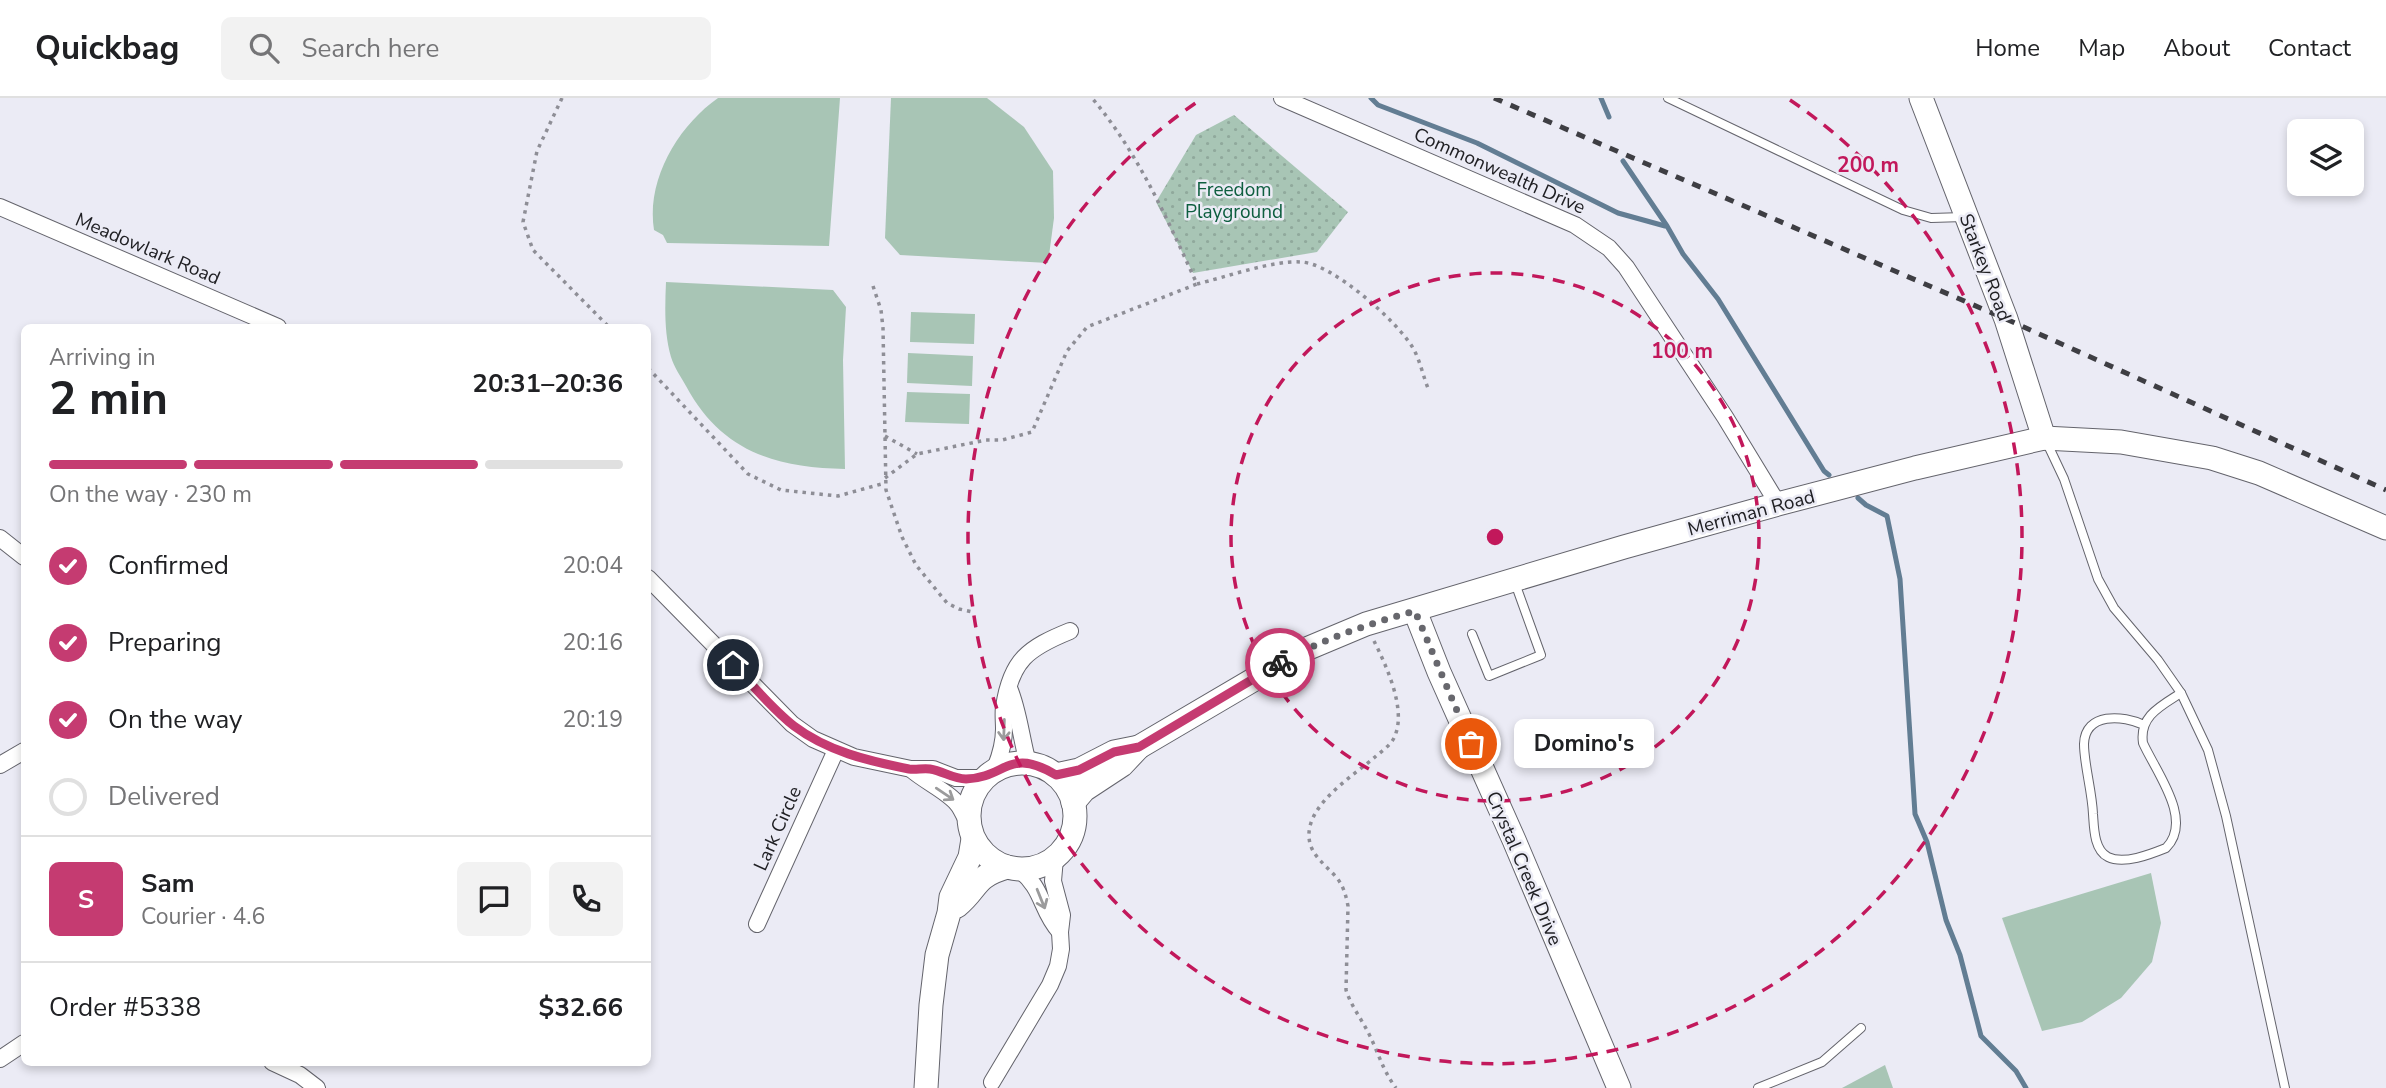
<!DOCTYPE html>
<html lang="en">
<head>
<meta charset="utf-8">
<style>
  body { margin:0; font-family:"Nunito Sans",sans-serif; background:#f2f2f2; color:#202124; height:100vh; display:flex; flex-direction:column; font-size:26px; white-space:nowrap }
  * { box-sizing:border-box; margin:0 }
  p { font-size:23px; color:#757577 }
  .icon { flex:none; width:38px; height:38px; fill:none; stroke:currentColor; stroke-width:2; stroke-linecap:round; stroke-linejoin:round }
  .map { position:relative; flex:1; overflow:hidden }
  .panel { position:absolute; left:21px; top:226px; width:630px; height:742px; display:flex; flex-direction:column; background:#fff; border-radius:10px; box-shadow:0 4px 10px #0003 }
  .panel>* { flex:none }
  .tools { position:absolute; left:2287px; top:21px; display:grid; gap:14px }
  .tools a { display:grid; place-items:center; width:77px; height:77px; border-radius:10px; background:#fff; box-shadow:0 4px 10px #0003; font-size:35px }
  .pin { position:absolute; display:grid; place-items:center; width:60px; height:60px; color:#fff; margin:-30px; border:4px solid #fff; border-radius:50%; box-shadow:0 2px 7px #0007 }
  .courier { position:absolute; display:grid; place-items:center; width:70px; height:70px; margin:-35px; border:5px solid #c53b71; border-radius:50%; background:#fff; color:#222; box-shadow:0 2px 9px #0007 }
  .bubble { position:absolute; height:49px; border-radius:10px; background:#fff; box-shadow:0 4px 10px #0003; font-size:23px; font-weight:700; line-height:49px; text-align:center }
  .overview em { font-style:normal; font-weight:700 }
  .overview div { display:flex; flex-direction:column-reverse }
  .overview { display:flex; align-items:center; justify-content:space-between; height:119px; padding:0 28px }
  h1 { font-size:46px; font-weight:700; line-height:52px }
  .bar { display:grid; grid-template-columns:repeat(4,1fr); gap:10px 7px; align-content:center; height:84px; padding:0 28px }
  .bar i { height:9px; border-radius:5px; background:#e0e0e0 }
  .bar .selected { background:#c53b71 }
  .bar p { grid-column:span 4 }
  .line { display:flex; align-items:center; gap:18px; padding:0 28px; border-top:2px solid #e0e0e0 }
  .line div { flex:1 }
  .round { display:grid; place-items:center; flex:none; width:74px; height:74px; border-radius:10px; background:#f2f2f2 }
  ol { padding:0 28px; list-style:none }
  li { display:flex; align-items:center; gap:21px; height:77px }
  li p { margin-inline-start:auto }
  li .icon { padding:7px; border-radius:50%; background:#c53b71; color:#fff; stroke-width:4 }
  li:last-child { color:#757577 }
  li i { width:38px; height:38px; border:4px solid #e0e0e0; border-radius:50% }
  header { display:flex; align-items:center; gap:42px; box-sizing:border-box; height:98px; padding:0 35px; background:#fff; border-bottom:2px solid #e0e0e0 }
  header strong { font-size:33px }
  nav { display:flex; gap:38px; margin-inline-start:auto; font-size:24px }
  .search { width:490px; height:63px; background:#f2f2f2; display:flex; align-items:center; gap:18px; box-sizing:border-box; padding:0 24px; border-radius:10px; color:#757577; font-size:26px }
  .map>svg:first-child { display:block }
</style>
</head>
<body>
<header>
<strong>Quickbag</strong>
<div class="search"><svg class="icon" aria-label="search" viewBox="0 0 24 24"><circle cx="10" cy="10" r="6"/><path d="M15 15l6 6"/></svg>Search here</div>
<nav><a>Home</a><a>Map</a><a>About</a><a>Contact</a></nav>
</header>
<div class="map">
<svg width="2386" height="990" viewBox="0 0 2386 990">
  <defs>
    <pattern id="park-dots" width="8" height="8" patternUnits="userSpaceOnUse" patternTransform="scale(1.75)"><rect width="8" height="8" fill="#a8c5b5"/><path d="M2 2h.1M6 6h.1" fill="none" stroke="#90a99c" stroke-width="1.8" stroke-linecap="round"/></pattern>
  </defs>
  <rect width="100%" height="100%" fill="#ebebf5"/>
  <path fill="url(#park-dots)" d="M 1234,17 L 1348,114 L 1317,154 L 1193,175 L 1156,104 L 1196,37 Z"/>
  <g fill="#a8c5b5">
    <path d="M 718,0 L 840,0 L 829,148 L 667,145 L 663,137 L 654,132 C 646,82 678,28 718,0 Z"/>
    <path d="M 891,0 L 987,0 L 1024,29 L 1053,73 L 1054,120 L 1048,165 L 900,157 L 885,140 Z"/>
    <path d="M 666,184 L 833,192 L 846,209 L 843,262 L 845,371 C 775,370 721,353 686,288 C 681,279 674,269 671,259 C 664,235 665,208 666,184 Z"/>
    <path d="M 911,214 L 975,216 L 974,246 L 910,244 Z"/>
    <path d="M 908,255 L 973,258 L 972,288 L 907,285 Z"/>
    <path d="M 907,294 L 970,296 L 969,326 L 905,324 Z"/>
    <path d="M 2151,775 L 2161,825 L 2152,864 L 2121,900 L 2082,924 L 2042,933 L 2002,820 Z"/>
    <path d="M 1885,967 L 1893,990 L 1842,990 Z"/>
  </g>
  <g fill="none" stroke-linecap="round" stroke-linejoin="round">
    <g stroke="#627d93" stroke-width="5">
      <path d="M 1371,0 L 1378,7 L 1477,45 L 1618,115 L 1665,128"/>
      <path d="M 1601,0 L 1609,19"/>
      <path d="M 1623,63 L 1667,128 L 1683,156 L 1718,201 L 1824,373 L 1829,377"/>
      <path d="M 1858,400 L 1866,407 L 1887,418 L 1900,481 L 1915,716 L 1927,744 L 1946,822 L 1960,857 L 1981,938 L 2016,973 L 2026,990"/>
    </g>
    <g stroke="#64646c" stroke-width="10">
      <g id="lane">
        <path d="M 1668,0 L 1903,112 L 1931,120 L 1964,119"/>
        <path d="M 2047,345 L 2064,381 L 2098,481 L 2114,510 L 2158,562 L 2181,595 L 2208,652 L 2226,718 L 2285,990"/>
        <path d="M 1472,536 L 1489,578 L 1541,557 L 1515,485"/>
        <path d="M 2144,627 C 2123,617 2085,614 2084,646 C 2084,666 2092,693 2093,716 C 2094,730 2094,752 2108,759 C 2124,767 2151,756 2166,750 C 2194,722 2156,674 2143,645 C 2139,618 2161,608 2181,595"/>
        <path d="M 1758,990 L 1822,964 L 1861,930"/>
      </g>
    </g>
    <g stroke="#64646c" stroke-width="18">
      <g id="street">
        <path d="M 1282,0 L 1575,127 L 1609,150 L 1626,169 L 1725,319 L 1778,406"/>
        <path d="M 0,109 L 278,229"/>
        <path d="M 0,440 L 24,459"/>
        <path d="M 648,480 L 792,626 L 813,641 L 854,659 L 911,671 L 933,671 L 956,680 L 985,680"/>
        <path d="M 1009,590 C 1019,614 1021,640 1028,665"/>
        <path d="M 0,667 L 24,653"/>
        <path d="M 911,671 C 924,683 951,695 959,708 C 963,714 966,722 970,728"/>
        <path d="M 994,673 C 1000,659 1004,646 1004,631 C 1004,624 1003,616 1004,609 C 1011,562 1028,550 1070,533"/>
        <path d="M 1018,771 C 1044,790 1040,812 1060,834"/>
        <path d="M 757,826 L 836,652"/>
        <path d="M 0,961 L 24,945"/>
        <path d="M 272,964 L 300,977 L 317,990"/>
        <path d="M 992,984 L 1050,887 L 1058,868 L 1061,851 L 1060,834 L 1062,817 L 1053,783 L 1055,760"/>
      </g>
    </g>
    <g stroke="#64646c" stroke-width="25">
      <g id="secondary">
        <path d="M 1921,0 L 2006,221 L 2044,340"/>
        <path d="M 1415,513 L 1439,574 L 1514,742 L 1619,990"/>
        <circle cx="1022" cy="718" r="53"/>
        <path d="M 1056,677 L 1079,672 L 1114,654 L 1139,649"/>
        <path d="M 1073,705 L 1084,692 L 1122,667 L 1139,649 L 1304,552 L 1366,526 L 1624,449 L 1778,406 L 1915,370 L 2044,340 L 2121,344 L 2212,360 L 2259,375 L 2386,430"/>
        <path d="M 957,808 C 979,790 973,779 1007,769"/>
        <path d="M 926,990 L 931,907 L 937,857 L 949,815 L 951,799 L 970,759 L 973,741"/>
      </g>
    </g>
    <g stroke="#8e8e96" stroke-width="3.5" stroke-dasharray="3.5 5" stroke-linecap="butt">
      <path d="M 562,0 L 537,53 L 523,124 L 533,152 L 609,229"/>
      <path d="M 1197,186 C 1226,179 1273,162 1301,164 C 1332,165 1398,224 1413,250 C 1420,262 1423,278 1428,290"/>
      <path d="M 873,188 L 881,212 L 883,230 L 886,392 L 902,439 L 916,467 L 947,505 L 959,511 L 973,514"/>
      <path d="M 648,270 L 748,376 L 781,392 L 838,398 L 885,385"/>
      <path d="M 885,338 L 917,356"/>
      <path d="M 885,380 L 917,356 L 986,342 L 1002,342 L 1032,334 L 1067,253 L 1087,229 L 1197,186 C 1167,121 1139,56 1092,0"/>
      <path d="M 1374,543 C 1386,567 1405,608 1396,635 C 1393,646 1383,652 1375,659 C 1353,678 1307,706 1309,739 C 1310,757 1325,766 1336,779 C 1343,787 1346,797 1348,808 L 1346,892 C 1351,908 1361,920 1369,936 C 1378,954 1383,973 1396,990"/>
    </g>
    <use href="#lane" stroke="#fff" stroke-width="8"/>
    <use href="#street" stroke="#fff" stroke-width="16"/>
    <use href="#secondary" stroke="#fff" stroke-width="23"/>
    <path stroke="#3e3e43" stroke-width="5" stroke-dasharray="9 9" stroke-linecap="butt" d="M 1494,0 L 2006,221 L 2386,392"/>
  </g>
  <defs><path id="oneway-shaft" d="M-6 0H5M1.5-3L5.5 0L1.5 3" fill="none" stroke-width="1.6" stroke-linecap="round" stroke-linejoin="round" transform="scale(1.75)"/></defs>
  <g stroke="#9b9b9c">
    <use href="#oneway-shaft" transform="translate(1004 632) rotate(92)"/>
    <use href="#oneway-shaft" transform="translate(945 696) rotate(34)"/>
    <use href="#oneway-shaft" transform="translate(1041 801) rotate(68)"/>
  </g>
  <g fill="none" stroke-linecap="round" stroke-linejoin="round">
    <path stroke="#67676d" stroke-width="7" stroke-dasharray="0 12.6" d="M 1280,565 C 1323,541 1368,526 1415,513 L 1471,646"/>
    <path stroke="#c53b71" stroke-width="9" d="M 733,567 C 753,587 772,611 794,628 C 827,653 868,663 909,671 C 916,672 923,670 930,671 C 943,673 953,681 966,681 C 1006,680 1009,648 1056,677 L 1079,672 L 1114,654 L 1139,649 L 1280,565"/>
  </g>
  <g fill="none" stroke="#c2185b" stroke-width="3.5" stroke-dasharray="12 9">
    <circle cx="1495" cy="439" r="264"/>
    <path d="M1790 2A527 527 0 1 1 1200 2"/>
  </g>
  <g text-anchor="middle" stroke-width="5" stroke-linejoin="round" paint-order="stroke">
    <g font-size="19" fill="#202024" stroke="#ebebf5">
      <text transform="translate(1500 72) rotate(24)" y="7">Commonwealth Drive</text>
      <text transform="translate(148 150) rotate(23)" y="7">Meadowlark Road</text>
      <text transform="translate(1986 169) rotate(69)" y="7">Starkey Road</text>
      <text transform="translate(1751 414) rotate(-15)" y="7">Merriman Road</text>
      <text transform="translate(777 730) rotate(-66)" y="7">Lark Circle</text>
      <text transform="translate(1525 770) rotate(67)" y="7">Crystal Creek Drive</text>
    </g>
    <g font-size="19" fill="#0d5e3f" stroke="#ebebf5">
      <text x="1234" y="98">Freedom<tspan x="1234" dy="22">Playground</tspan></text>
    </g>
  </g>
  <circle cx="1495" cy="439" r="10" fill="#c2185b" stroke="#ebebf5" stroke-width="3.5"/>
  <g font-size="21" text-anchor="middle" font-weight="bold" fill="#c2185b" stroke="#ebebf5" stroke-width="5" stroke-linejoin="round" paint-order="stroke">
    <text x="1868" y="74">200 m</text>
    <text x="1682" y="260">100 m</text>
  </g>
</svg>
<div class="tools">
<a><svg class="icon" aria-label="layers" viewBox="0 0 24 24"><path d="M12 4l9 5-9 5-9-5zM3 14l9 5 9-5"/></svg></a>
</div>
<div class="pin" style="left:1471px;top:646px;background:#ea580c"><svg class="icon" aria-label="bag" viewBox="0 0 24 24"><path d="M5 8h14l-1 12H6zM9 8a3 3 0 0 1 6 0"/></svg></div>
<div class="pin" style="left:733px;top:567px;background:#1f2937"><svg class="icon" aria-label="home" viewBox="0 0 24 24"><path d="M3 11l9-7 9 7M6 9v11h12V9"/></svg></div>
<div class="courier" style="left:1280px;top:565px"><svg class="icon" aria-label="bike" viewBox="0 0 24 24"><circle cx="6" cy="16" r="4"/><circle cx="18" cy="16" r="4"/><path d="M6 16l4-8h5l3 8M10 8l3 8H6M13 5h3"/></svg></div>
<div class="bubble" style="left:1514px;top:621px;width:140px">Domino's</div>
<section class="panel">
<div class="overview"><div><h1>2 min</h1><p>Arriving in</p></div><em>20:31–20:36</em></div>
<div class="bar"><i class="selected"></i><i class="selected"></i><i class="selected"></i><i></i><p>On the way · 230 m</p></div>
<ol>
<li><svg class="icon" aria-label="check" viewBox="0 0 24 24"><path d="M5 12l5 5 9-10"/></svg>Confirmed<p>20:04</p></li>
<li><svg class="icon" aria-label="check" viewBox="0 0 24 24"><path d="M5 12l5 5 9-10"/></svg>Preparing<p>20:16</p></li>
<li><svg class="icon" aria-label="check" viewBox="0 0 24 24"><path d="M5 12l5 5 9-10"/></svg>On the way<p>20:19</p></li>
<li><i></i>Delivered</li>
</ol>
<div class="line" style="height:126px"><b class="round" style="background:#c53b71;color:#fff">S</b><div><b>Sam</b><p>Courier · 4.6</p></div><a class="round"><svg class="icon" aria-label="chat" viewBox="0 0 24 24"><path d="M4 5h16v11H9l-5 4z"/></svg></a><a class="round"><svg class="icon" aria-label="phone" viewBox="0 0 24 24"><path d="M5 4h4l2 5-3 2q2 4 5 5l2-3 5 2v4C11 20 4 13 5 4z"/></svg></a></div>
<div class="line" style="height:91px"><div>Order #5338</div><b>$32.66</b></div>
</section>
</div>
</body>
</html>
